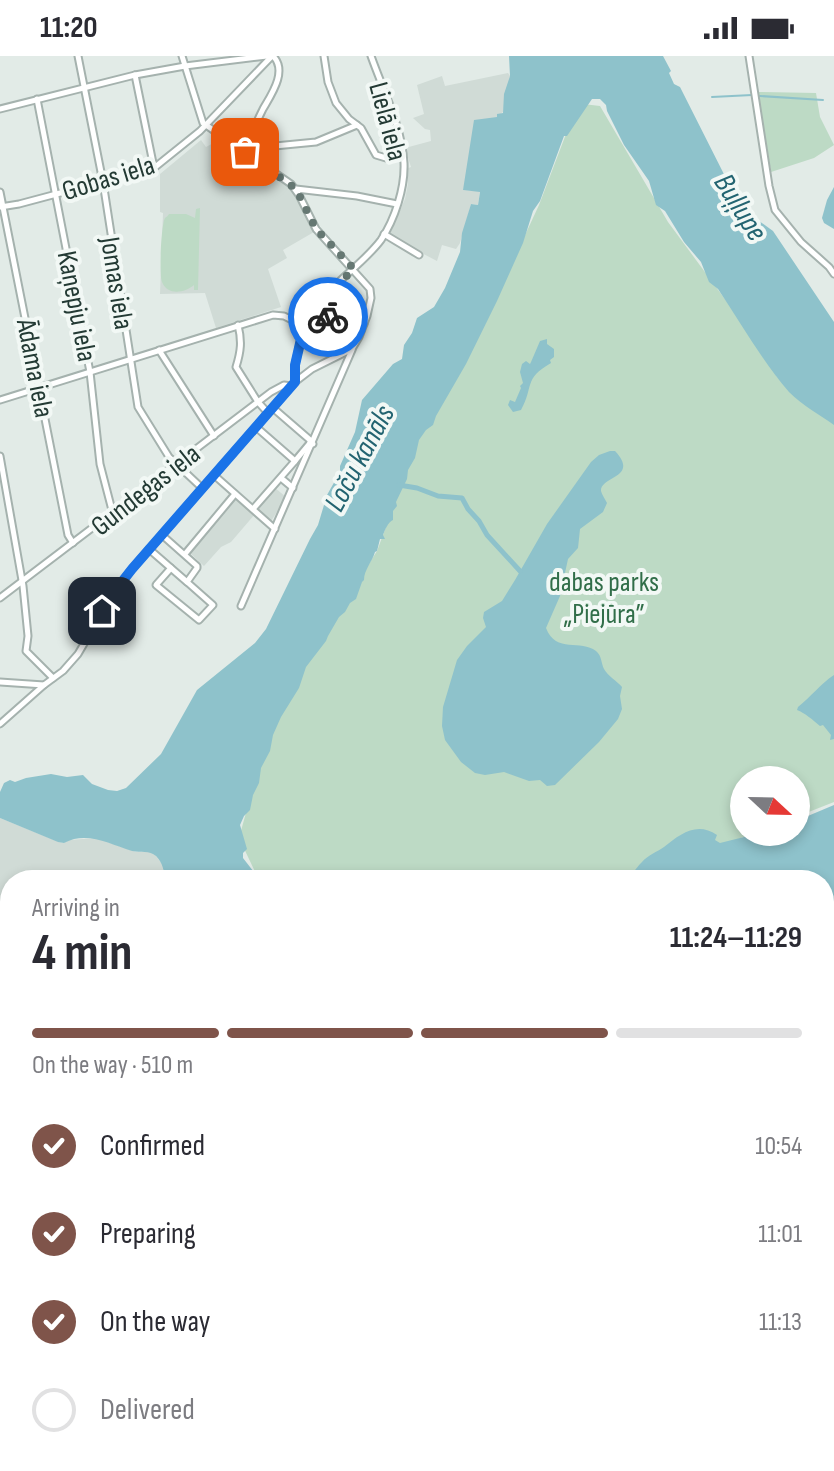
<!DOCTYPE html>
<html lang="en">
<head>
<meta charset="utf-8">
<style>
  body { margin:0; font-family:"Sofia Sans Condensed",sans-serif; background:#f2f2f3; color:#2b2b33; height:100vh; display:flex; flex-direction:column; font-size:30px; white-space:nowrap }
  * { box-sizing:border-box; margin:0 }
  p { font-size:26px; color:#7c7c81 }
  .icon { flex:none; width:44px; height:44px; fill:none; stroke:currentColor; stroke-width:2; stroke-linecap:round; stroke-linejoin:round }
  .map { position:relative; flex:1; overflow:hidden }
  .details { position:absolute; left:0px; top:814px; width:834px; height:602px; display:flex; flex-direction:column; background:#fff; border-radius:32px 32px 0 0; box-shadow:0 4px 12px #0003 }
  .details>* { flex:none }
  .needle { width:52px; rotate:112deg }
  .tools { position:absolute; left:730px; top:710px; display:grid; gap:16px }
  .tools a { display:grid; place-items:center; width:80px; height:80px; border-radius:50%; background:#fff; box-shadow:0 4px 12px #0003; font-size:40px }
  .pin { position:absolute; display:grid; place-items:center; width:68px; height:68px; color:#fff; margin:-34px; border-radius:16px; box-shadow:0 4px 12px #0006 }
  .courier { position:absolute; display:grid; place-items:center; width:80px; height:80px; margin:-40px; border:6px solid #1a73e8; border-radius:50%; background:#fff; color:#222; box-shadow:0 2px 10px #0007 }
  .head em { font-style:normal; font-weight:700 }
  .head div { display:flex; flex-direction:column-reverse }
  .head { display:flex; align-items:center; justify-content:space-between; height:136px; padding:0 32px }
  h1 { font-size:52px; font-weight:700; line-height:60px }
  .bar { display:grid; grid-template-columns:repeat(4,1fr); gap:12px 8px; align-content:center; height:96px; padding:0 32px }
  .bar i { height:10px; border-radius:6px; background:#e1e1e2 }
  .bar .on { background:#7f544a }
  .bar p { grid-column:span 4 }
  ol { padding:0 32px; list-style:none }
  li { display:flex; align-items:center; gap:24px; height:88px }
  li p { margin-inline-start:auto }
  li .icon { padding:8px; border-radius:50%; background:#7f544a; color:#fff; stroke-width:4 }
  li:last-child { color:#7c7c81 }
  li i { width:44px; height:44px; border:4px solid #e1e1e2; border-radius:50% }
  .status { display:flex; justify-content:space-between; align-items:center; height:56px; padding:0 40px; background:#fff; direction:ltr }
  .status svg { height:22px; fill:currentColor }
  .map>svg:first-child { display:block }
</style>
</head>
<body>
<div class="status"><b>11:20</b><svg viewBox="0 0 49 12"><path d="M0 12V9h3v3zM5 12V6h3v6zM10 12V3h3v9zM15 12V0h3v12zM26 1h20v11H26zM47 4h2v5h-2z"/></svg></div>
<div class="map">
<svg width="834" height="1415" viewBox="0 0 834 1415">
  <rect width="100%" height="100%" fill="#e2ebe7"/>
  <g fill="#d0dbd6">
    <path d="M 508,17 L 510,20 L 503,56 L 497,61 L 463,134 L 480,135 L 478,149 L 471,148 L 460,187 L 456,193 L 442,189 L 437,205 L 389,180 L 405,143 L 408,128 L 406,113 L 411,111 L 405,92 L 431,85 L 430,74 L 425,73 L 413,62 L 424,58 L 417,29 L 442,20 L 445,30 Z"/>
    <path d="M 201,84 L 206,91 L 219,84 L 289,130 L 296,137 L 310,171 L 314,176 L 283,194 L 287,202 L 268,213 L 281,251 L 216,272 L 205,237 L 160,238 L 163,157 L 160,156 L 160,118 Z"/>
    <path d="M 275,432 L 286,441 L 270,467 L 255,453 Z"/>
    <path d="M 235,440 L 255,458 L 231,486 L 221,491 L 204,510 L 189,496 Z"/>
    <path d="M 0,762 L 59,786 L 64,787 L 69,784 L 96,782 L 136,796 L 149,796 L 155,799 L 163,809 L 165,824 L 10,824 L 10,850 L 0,847 Z"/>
    <path d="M 824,1254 L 825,1259 L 834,1266 L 834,1415 L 669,1415 L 671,1406 L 824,1406 Z"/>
  </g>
  <g fill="#bddac5">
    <path d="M 758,36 L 816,37 L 820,61 L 834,89 L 814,102 L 771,116 Z"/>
    <path d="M 583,48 L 600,50 L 668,166 L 761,292 L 777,321 L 804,346 L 834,362 L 834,746 L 796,761 L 796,724 L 744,724 L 744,776 L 757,776 L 711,793 L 617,824 L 259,824 L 239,782 L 268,677 L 292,630 L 377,495 L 423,372 L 513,205 L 539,149 L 574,57 Z"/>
    <path d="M 200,152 L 198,234 L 194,234 L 194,229 C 184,237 168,240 162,226 C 159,219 161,169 165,162 C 166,161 168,160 169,158 L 186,158 L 195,162 L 196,153 Z"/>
  </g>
  <g fill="#8ec2cb">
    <path d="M 509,0 L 663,0 L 671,15 L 669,17 L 674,28 L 680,31 L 741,152 L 773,175 L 834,266 L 834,369 C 819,358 803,350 789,336 C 762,305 741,267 718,233 L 709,226 L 701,206 L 684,186 L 665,155 L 656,149 L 649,125 L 624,89 L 607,55 L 606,49 L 600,43 L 592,43 L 567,80 L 564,80 L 540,145 L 533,155 L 523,187 L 497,245 L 466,308 L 436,360 L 433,369 L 426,374 L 419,384 L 415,402 L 408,414 L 407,423 L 396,446 L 397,450 L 393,455 L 393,464 C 388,466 385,474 383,479 L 385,483 L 380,483 L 377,495 L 375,496 C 372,506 364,514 364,524 L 362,526 L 356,543 L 350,547 L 345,556 L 339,561 L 328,580 L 326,585 L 306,611 L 299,632 L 281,661 L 273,679 L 270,695 L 261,712 L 259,727 L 253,739 L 250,754 L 244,760 L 240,769 L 247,793 L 243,797 L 243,802 L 260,824 L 165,824 C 164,815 163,807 156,800 C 149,794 141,797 132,795 C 109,788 87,775 64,787 L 58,786 L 0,762 L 0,736 L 4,727 L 10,724 L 15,726 L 26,722 L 51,718 L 67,721 L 83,719 L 92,728 L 108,734 L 117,735 L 126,732 L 161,698 L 197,634 L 255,587 L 266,573 L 310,483 L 318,469 L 327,439 L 340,416 L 340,410 L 355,376 L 362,344 L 393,308 L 402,303 L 404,289 L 412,277 L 417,262 L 434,251 L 445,232 L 460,196 L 462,177 L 471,148 L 478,149 L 480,136 L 463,134 L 474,64 L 497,61 L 497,58 L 503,57 L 504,38 L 510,20 Z"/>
    <path d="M 834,131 L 834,173 L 824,167 L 822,162 L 827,144 Z"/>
    <path d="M 547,283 L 547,288 L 554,293 L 554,301 L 550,304 L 551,307 C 523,323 534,331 521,354 L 513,356 L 508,349 L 510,344 L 515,346 L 521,332 L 520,330 L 523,327 L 520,316 L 522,308 L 526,305 L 530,308 L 531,306 L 540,285 Z"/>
    <path d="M 610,395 L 615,395 C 640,422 600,420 601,435 C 602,439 605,443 607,447 L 603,456 L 580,473 L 578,492 L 568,503 L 560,540 L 546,572 C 556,598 581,583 596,595 C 602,600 601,607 604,613 C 608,620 617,625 622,631 L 620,640 L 622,653 L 618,663 L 599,686 L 555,729 L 547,730 L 540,724 L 529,725 L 504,716 L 485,719 L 475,717 L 461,706 L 445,684 L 442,670 L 443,651 L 457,604 L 467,590 L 486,571 L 483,562 L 484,556 L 502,545 L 515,524 L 547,468 L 591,406 L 599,399 Z"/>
    <path d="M 834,619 L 834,683 L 830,684 L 831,679 L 823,669 L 820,670 C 813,664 805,657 797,654 L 798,651 C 811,641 820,628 834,619 Z"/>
    <path d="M 834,749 L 834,1266 L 825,1259 L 824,1254 L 824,824 L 623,824 C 632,820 635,813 642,806 C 648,799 657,796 664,791 C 680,778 697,765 717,779 L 715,784 L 720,787 L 764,776 L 796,776 L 796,765 Z"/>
    <path d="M 0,847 L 10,850 L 10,1406 L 359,1406 L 357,1408 L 332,1415 L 0,1415 Z"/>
    <path d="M 372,1406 L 671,1406 L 669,1415 L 384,1415 L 382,1409 Z"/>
  </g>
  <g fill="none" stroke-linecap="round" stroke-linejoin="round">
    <g stroke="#8ec2cb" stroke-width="2">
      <path d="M 760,40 L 823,44"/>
      <path d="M 712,41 L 752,39"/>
    </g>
    <path stroke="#8ec2cb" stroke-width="5" d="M 399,429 L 417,432 L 438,440 L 462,442 L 468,453 L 479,465 L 487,479 L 520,515"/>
    <g stroke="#a5b2ae" stroke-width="9">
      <g id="minor">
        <path d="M 78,0 L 103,126 L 138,351 L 169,401 L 202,432"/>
        <path d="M 324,0 L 328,26 L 336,47 L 349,63 L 361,72 L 376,99 L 386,102 L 402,98"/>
        <path d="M 749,0 L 769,130 L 775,154 L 801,186 L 829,211 L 834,218"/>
        <path d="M 135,19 L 154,112"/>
        <path d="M 37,43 L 90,316 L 100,408 L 113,458"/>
        <path d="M 0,53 L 135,19 L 185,10 L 267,0"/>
        <path d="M 245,95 C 250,81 256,67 263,53 C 271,39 288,15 273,0"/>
        <path d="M 245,96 L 254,92 L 316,86 L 357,69"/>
        <path d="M 296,133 L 357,140 L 397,148"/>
        <path d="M 0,136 L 68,479 L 73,487"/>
        <path d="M 0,151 L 19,148 L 154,112 L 200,75 L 272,0"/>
        <path d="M 384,178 L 419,199"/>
        <path d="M 330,256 L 364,268"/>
        <path d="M 238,269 C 242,285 241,295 236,311 L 258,346 L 268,357"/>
        <path d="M 304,270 L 315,270 L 329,259 L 328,237 C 345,218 366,204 381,184 C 395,163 405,132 404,107 C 402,71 383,34 371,0"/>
        <path d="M 159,294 L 214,380"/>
        <path d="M 0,344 L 273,259 L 284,260 L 304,270 L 295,309 L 295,325"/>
        <path d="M 273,352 L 310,384 L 310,387"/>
        <path d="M 256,371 L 295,405 L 310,387 L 313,388"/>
        <path d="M 0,400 L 23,530 L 28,580 L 26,595 L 53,622"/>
        <path d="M 214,419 L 275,473"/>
        <path d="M 281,422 L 293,432"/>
        <path d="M 253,453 L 295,405"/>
        <path d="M 162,479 L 197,510 L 197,512 L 187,526 L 213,549 L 199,564 L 156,529 L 171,512"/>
        <path d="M 149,493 L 187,526"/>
        <path d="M 185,498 L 235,438"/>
        <path d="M 0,542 L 271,336 L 284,329 L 291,330"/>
        <path d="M 241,550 L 352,294"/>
        <path d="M 0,626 L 44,629 L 63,615 L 78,598 L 114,536 L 132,513 L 295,326 L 312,313 L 352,293 L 359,281 L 367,260 L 371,242 L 370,233 L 316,173 L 299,139 L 291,128 L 203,67 L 182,0"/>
        <path d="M 0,668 L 44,629"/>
      </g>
    </g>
    <use href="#minor" stroke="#fff" stroke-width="5"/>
    <path stroke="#5e7670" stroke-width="2" stroke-dasharray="16 8" stroke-linecap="butt" d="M 816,1406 L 824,1415"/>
  </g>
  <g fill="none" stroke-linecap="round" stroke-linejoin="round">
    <path stroke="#667873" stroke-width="8" stroke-dasharray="0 14.4" d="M 245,96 L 296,133 L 316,173 L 354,213 L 328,237 C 326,245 331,253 328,261"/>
    <path stroke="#1a73e8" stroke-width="10" d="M 102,555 L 114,536 L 132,513 L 295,326 L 295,309 L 304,270 L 315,270 L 328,261"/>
  </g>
  <g text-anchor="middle" stroke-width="8" stroke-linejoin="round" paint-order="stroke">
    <g font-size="28" fill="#233a34" stroke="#f2f8f5">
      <text transform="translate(389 65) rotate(75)" y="10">Lielā iela</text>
      <text transform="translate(108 121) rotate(-17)" y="10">Gobas iela</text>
      <text transform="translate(118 227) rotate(81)" y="10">Jomas iela</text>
      <text transform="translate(78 250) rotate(79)" y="10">Kaņepju iela</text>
      <text transform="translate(36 312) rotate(79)" y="10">Ādama iela</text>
      <text transform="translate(145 433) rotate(-38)" y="10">Gundegas iela</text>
    </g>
    <g font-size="28" fill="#316e49" stroke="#f2f8f5">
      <text x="604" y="535">dabas parks<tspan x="604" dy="32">„Piejūra”</tspan></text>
    </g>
    <g font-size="30" font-style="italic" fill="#236471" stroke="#f2f8f5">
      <text transform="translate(741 151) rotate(58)" y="10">Buļļupe</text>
      <text transform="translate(359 402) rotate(-62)" y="10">Loču kanāls</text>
    </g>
  </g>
</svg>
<div class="tools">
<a><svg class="needle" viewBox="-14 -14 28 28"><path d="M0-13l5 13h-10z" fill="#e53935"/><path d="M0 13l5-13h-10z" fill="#7c7c81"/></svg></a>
</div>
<div class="pin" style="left:245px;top:96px;background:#ea580c"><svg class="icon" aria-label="bag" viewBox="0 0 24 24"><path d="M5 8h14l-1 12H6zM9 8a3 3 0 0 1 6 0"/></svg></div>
<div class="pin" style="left:102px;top:555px;background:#1f2937"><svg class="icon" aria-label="home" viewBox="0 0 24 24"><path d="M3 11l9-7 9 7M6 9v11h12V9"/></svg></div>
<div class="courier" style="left:328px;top:261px"><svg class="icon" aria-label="bike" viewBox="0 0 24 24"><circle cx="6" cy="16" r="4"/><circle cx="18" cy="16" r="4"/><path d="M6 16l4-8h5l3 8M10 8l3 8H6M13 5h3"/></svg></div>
<section class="details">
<div class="head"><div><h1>4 min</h1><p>Arriving in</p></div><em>11:24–11:29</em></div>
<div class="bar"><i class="on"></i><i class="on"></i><i class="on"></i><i></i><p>On the way · 510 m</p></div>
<ol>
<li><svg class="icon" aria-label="check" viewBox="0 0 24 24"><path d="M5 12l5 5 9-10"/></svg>Confirmed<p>10:54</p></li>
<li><svg class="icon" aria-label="check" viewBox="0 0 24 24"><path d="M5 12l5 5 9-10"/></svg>Preparing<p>11:01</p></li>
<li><svg class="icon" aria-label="check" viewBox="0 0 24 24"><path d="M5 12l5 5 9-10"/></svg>On the way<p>11:13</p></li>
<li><i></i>Delivered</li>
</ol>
</section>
</div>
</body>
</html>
